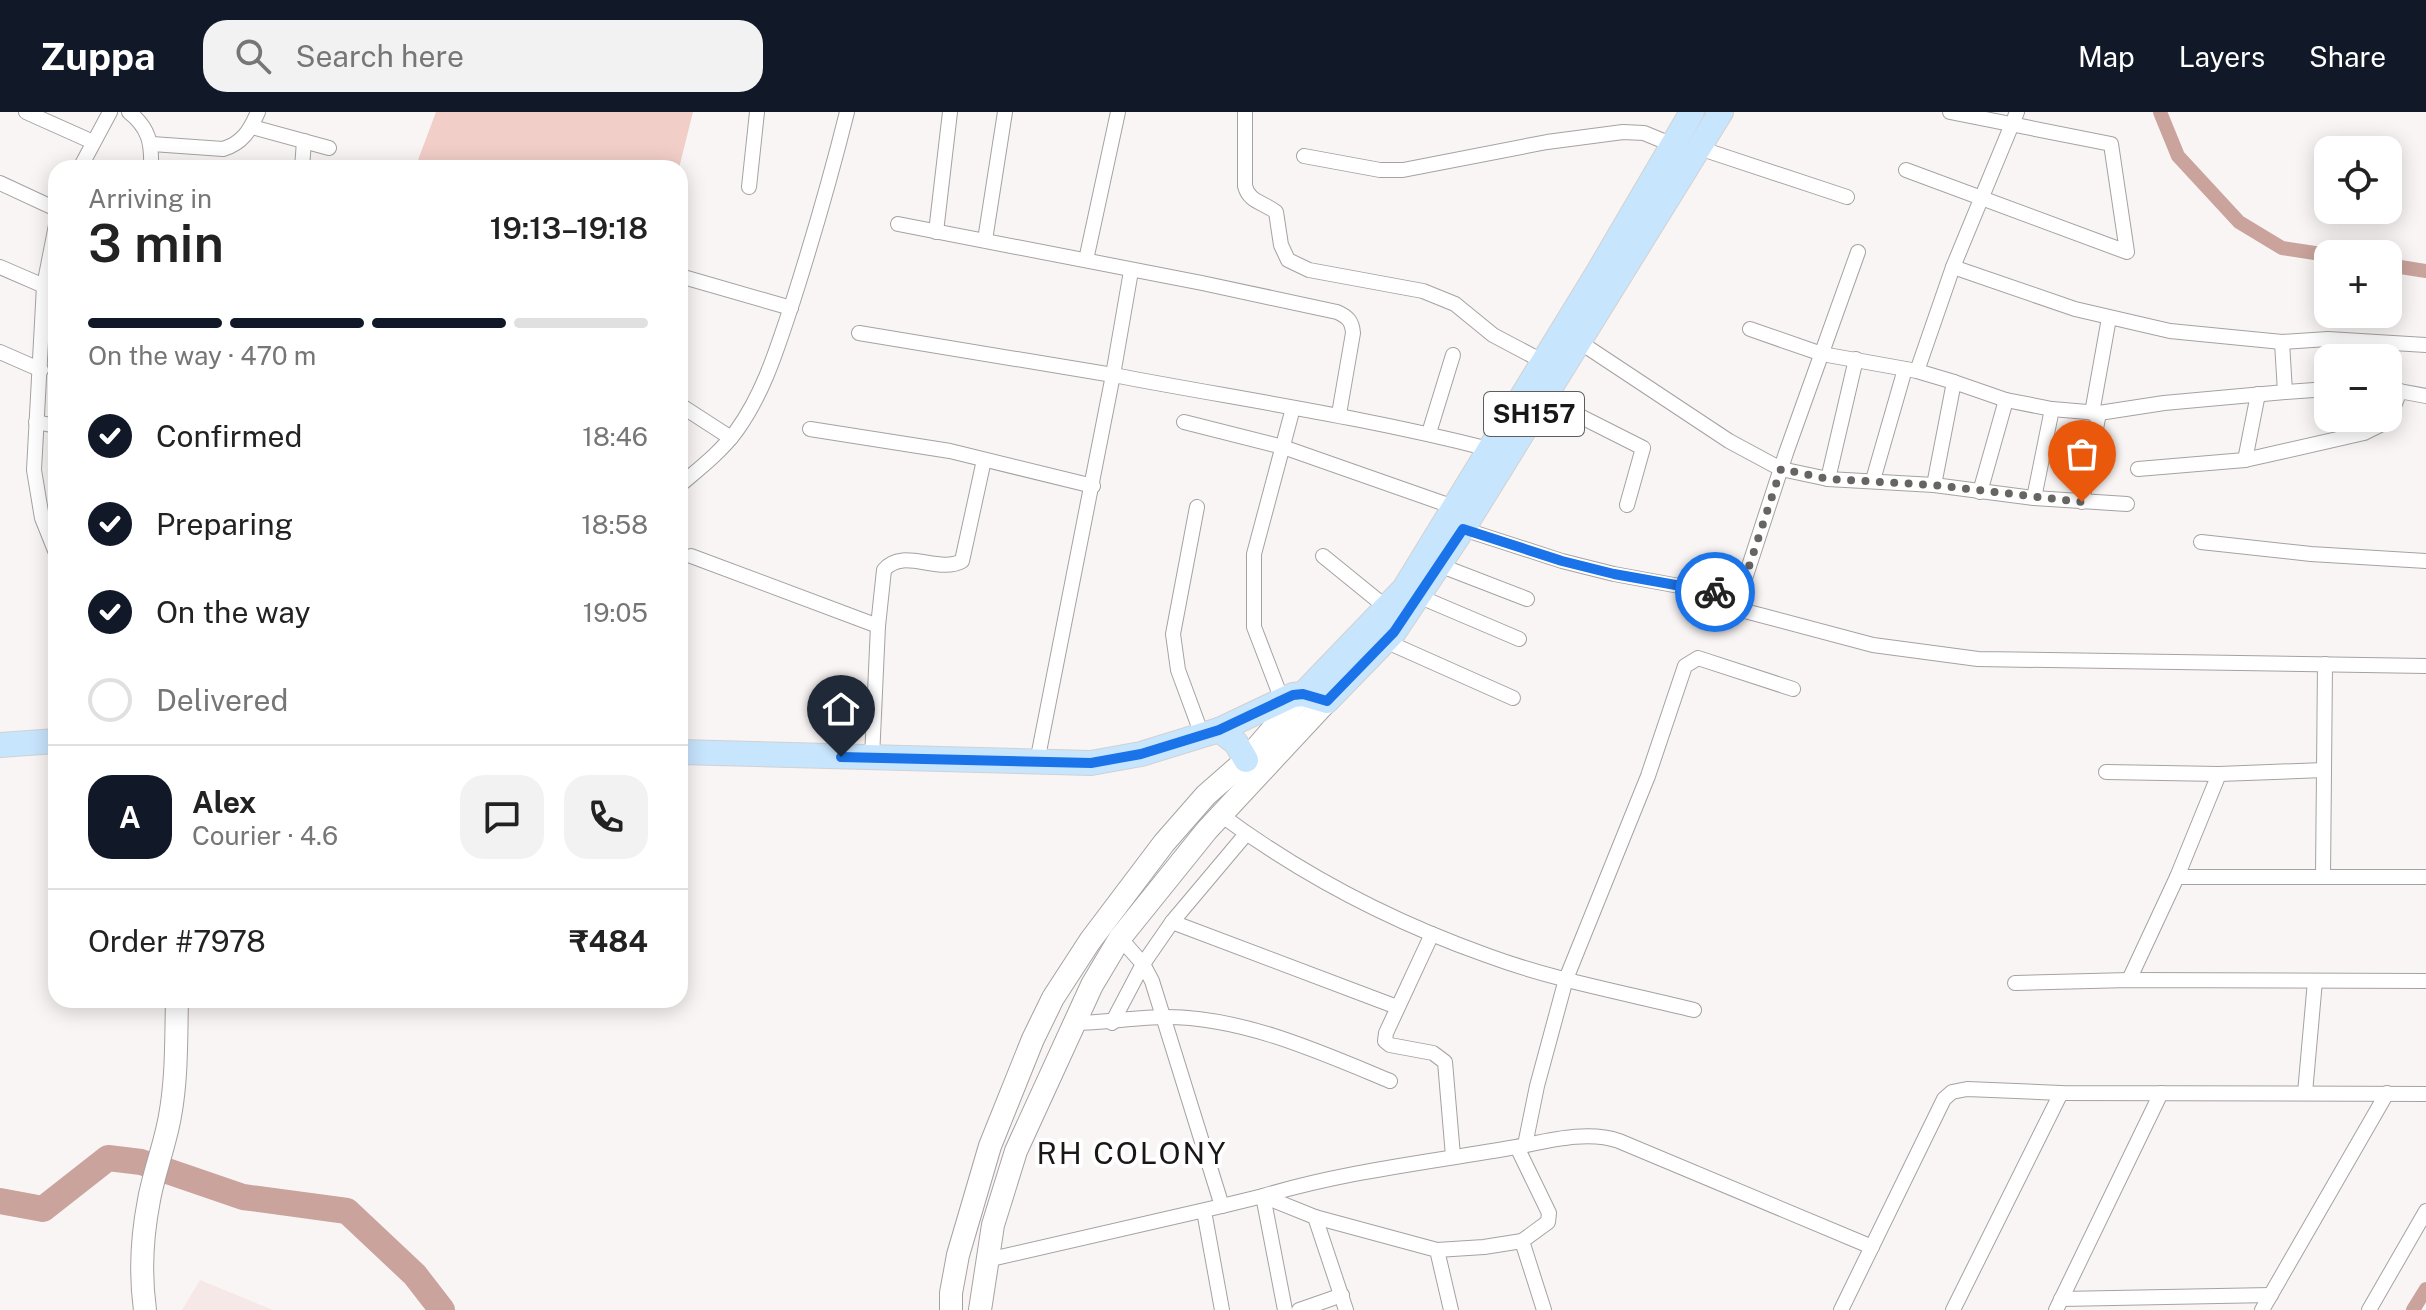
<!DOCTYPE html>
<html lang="en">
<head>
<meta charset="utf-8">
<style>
  body { margin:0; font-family:"Public Sans",sans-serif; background:#f2f2f2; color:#222; height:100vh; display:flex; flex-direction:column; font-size:30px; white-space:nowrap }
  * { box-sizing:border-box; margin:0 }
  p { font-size:26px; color:#767676 }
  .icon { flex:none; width:44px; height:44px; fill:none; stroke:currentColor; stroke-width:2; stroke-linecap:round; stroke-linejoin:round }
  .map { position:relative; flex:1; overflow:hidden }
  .details { position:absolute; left:48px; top:48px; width:640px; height:848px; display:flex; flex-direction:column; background:#fff; border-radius:24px; box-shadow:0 4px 20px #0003 }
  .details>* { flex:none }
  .buttons { position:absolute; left:2314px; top:24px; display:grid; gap:16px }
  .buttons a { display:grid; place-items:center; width:88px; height:88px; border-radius:16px; background:#fff; box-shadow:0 4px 20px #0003; font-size:40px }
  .pin { position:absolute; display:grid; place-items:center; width:68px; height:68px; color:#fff; margin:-82px -34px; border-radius:50% 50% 50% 0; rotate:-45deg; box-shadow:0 0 8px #0007 }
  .pin .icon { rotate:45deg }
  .courier { position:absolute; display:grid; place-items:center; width:80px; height:80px; margin:-40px; border:6px solid #1a73e8; border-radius:50%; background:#fff; color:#222; box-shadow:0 2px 10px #0007 }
  .headline em { font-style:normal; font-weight:600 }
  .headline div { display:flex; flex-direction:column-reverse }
  .headline { display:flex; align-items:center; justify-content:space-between; height:136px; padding:0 40px }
  h1 { font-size:52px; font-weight:600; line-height:60px }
  .bar { display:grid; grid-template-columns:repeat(4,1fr); gap:12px 8px; align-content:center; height:96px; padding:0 40px }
  .bar i { height:10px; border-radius:6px; background:#e0e0e0 }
  .bar .current { background:#111827 }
  .bar p { grid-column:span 4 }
  .line { display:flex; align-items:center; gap:20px; padding:0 40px; border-top:2px solid #e0e0e0 }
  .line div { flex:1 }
  .round { display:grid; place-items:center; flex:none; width:84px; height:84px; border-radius:24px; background:#f2f2f2 }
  ol { padding:0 40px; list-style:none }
  li { display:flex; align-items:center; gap:24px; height:88px }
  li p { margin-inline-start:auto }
  li .icon { padding:8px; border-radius:50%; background:#111827; color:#fff; stroke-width:4 }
  li:last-child { color:#767676 }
  li i { width:44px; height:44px; border:4px solid #e0e0e0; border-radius:50% }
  header { display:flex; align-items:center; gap:48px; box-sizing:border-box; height:112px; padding:0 40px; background:#111827; color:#fff }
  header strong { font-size:38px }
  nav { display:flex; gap:44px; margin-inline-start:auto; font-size:28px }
  .search { width:560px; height:72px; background:#f2f2f2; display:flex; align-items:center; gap:20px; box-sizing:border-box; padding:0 28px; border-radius:24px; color:#767676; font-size:30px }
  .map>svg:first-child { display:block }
</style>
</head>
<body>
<header>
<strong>Zuppa</strong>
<div class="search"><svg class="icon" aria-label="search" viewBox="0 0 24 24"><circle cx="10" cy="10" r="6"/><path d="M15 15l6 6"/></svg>Search here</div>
<nav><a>Map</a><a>Layers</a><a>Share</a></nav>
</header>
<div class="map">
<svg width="2426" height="1198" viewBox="0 0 2426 1198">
  <rect width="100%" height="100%" fill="#f9f5f4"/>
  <path fill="#f5e8e6" d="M 200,1168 L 273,1198 L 182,1198 Z"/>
  <path fill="#f2cec8" d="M 436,0 L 693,0 L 679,56 L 415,56 Z"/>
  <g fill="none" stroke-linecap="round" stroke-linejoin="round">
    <g stroke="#c9a39c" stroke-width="14">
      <path d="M 2160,0 L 2178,44 L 2239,110 L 2282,136 L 2328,143"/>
      <path d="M 2388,153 L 2426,159"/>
      <path d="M 2413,1198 L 2426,1177"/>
    </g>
    <path stroke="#c9a39c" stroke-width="26" d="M 0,1089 L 43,1097 L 108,1046 L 141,1050 L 243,1085 L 347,1099 L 415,1163 L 442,1198"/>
    <g stroke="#a6a2a2" stroke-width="16">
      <g id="street">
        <path d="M 26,0 L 93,30"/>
        <path d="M 129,0 C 149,16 152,31 151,56"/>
        <path d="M 1245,0 L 1245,74 C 1249,90 1263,90 1276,100 L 1281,133 L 1288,148 L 1309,158 L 1423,179 L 1455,192 L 1493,223 L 1544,250"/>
        <path d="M 252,15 L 329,36"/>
        <path d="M 152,32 L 223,37 C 243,31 250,18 258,0"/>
        <path d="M 1699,36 L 1847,85"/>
        <path d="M 1304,44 L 1380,58 L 1403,58 L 1547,30 L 1623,20 L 1644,21 L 1673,33"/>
        <path d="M 80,56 L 110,0"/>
        <path d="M 302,56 L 304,29"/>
        <path d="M 1906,58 L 2127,140 L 2111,32 L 1950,0"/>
        <path d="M 0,71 L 56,97"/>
        <path d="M 749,75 L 757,0"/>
        <path d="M 898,112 L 1202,171 L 1337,200 C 1348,205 1352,209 1353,221 L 1339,302"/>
        <path d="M 56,113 L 44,174 L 34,358 L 42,406 L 56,441"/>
        <path d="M 936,120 L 950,0"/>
        <path d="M 985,128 L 1005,0"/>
        <path d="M 1858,140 L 1786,341 L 1739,485 L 1741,498 L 1873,533 L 1978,547 L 2426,554"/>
        <path d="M 1086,148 L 1118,0"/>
        <path d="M 0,155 L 44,174"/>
        <path d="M 1953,155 L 2075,197 L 2170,219 L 2282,230 L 2328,227 L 2426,233"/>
        <path d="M 680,164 L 791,196"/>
        <path d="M 1750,217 L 1822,242 L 1917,259 L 1954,270"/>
        <path d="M 859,221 L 1113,263 L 1131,159"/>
        <path d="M 1578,229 L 1729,329 L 1781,357 L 1828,367 L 1934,373 L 1954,270 L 2006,288 L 2052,297 L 2099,301 L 2164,291 L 2285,280 L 2282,230"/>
        <path d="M 0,240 L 41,258"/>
        <path d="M 1917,259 L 1953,155 L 2017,0"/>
        <path d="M 2388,277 L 2426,284"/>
        <path d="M 2285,280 L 2328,277"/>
        <path d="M 1544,286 L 1643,336 L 1627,393"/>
        <path d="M 680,293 L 731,326"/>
        <path d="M 2092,301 L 2109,206"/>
        <path d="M 36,310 L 56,314"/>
        <path d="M 1184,310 L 1283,335 L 1454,395"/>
        <path d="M 810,317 L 950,339 L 1093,374"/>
        <path d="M 1429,321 L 1453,243"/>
        <path d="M 2245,348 L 2258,282"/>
        <path d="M 2138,357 L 2245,348 L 2364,321 L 2388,309 L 2400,279"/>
        <path d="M 1828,367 L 1856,247"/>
        <path d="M 1873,368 L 1905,257"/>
        <path d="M 680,373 C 700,356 721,340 737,318 C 765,279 778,233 793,189 C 813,126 831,64 847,0"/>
        <path d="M 1934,373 L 2034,386 L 2127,392"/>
        <path d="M 1980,380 L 2006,288"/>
        <path d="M 2034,386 L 2052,297"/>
        <path d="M 2082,390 L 2099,301"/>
        <path d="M 1197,395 L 1173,522 L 1178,558 L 1202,623"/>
        <path d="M 1463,417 L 1562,449 L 1614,462 L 1739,485"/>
        <path d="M 2201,430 L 2311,442 L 2426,449"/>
        <path d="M 691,444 L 878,514"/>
        <path d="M 1323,444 L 1387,496"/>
        <path d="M 1439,453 L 1527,487"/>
        <path d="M 1418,484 L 1519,527"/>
        <path d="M 1385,529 L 1513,586"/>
        <path d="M 1282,588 L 1254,515 L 1254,442 L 1293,296"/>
        <path d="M 872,646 L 878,514 L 884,458 C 903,435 938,462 962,449 L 984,348"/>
        <path d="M 1037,650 L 1113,263 C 1239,287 1365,305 1489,337"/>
        <path d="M 2106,660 L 2219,662 L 2324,658"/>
        <path d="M 1221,703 C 1301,762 1393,810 1486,843 C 1553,868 1625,881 1694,898"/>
        <path d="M 2177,765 L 2426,765"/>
        <path d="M 2323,765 L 2325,552"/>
        <path d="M 1172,810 L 1397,895"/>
        <path d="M 1432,822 L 1386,921 L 1385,929 L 1390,933 L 1433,941 L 1445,950 L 1453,1044"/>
        <path d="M 1120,826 L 1143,852 L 1152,869 L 1222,1094 L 1263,1084 L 1315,1105 L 1437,1138 L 1451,1198"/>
        <path d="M 2129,868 L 2177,765 L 2219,662"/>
        <path d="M 2015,871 L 2129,868 L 2426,869"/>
        <path d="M 1074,911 C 1105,911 1135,905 1166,905 C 1243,905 1320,940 1390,969"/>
        <path d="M 1112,911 L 1143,852 L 1172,810 L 1246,722"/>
        <path d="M 2305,981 L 2315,869"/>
        <path d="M 1525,1033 L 1537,974 L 1566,867 L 1648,664 L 1685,554 L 1698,546 L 1793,577"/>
        <path d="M 1517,1035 L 1549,1101 L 1548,1110 L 1522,1129 L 1544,1198"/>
        <path d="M 1204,1099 L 1222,1198"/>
        <path d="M 1315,1105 L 1346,1198"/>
        <path d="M 1437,1138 L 1484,1135 L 1522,1129"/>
        <path d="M 987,1148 L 1222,1094"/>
        <path d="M 2061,1187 L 2271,1183"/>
        <path d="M 1285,1198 L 1263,1084 C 1346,1059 1431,1050 1516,1035 C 1548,1029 1587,1018 1619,1029 L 1872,1135"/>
        <path d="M 1299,1198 L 1342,1183"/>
        <path d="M 1841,1198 L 1944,987 L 1952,980 L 1967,977 L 2061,981 L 2426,982"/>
        <path d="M 1953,1198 L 2061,981"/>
        <path d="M 2056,1198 L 2161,981"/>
        <path d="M 2262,1198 L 2387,981"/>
        <path d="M 2369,1198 L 2426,1099"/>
      </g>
    </g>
    <g stroke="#a6a2a2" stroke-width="24">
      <g id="secondary">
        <path d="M 145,1198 C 140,1162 142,1124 149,1088 C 154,1060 165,1033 170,1004 C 177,966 176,927 177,888"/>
        <path d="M 951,1198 L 951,1181 L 958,1143 L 990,1034 L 1033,927 L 1053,886 L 1090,829 L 1164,731 L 1206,683 L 1246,648 L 1303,582"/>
        <path d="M 980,1198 L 993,1113 L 1016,1039 L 1092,873 L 1120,826 L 1207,718 L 1327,589"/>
      </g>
    </g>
    <g stroke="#d1d1d1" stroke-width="26">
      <g id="primary">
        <path d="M 1303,582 L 1404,477 L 1597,162 L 1692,0"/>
        <path d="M 1219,618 L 1236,631 L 1246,648"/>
        <path d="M 0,633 L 56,629"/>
        <path d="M 680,640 L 1091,651 L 1141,642 L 1219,618 L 1293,583 L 1303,582 L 1327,589 L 1394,520 L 1463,417 L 1721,0"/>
      </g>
    </g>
    <use href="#street" stroke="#fff" stroke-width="14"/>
    <use href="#secondary" stroke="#fff" stroke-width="22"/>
    <use href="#primary" stroke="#c8e5fe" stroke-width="24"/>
  </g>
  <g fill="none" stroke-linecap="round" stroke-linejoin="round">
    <path stroke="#676564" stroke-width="8" stroke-dasharray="0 14.4" d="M 1715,480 L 1739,485 L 1781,357 L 1828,367 L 1934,373 L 2082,390"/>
    <path stroke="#1a73e8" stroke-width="10" d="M 841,645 L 1091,651 L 1141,642 L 1219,618 L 1293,583 L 1303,582 L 1327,589 L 1394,520 L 1463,417 L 1562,449 L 1614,462 L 1715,480"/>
  </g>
  <g text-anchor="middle" stroke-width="8" stroke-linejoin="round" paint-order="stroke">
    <rect fill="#fff" stroke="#5e5d5d" stroke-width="2" x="1484" y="280" width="100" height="44" rx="6"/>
    <g font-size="26" font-weight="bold" fill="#191717">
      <text x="1534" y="311">SH157</text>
    </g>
    <g font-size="30" letter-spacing="2" fill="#191717" stroke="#fff">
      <text x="1132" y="1052">RH COLONY</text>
    </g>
  </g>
</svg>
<div class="buttons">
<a><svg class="icon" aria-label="locate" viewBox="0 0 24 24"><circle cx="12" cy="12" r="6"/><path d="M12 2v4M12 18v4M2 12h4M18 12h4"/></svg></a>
<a>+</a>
<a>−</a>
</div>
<div class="pin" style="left:2082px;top:390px;background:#ea580c"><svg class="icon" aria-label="bag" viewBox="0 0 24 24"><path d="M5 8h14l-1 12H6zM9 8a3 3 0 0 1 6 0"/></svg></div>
<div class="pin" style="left:841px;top:645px;background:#1f2937"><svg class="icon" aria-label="home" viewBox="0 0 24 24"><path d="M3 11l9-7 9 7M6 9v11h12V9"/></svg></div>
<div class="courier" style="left:1715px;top:480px"><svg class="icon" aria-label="bike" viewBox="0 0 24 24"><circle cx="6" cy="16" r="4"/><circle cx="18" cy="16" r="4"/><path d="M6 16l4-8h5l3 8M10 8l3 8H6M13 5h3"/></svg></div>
<section class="details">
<div class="headline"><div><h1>3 min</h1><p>Arriving in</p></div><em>19:13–19:18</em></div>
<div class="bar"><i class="current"></i><i class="current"></i><i class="current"></i><i></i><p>On the way · 470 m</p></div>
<ol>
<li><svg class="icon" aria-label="check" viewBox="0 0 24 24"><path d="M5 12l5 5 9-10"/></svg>Confirmed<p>18:46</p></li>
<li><svg class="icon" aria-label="check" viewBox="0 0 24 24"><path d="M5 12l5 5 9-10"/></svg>Preparing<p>18:58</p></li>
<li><svg class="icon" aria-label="check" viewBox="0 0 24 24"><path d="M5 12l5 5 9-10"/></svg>On the way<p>19:05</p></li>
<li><i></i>Delivered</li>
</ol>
<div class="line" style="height:144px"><b class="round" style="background:#111827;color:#fff">A</b><div><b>Alex</b><p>Courier · 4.6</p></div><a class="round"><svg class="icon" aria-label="chat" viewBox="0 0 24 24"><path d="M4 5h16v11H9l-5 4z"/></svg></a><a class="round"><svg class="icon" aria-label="phone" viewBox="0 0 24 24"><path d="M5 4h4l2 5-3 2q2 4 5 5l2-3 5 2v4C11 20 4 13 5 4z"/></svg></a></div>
<div class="line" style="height:104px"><div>Order #7978</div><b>₹484</b></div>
</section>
</div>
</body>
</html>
